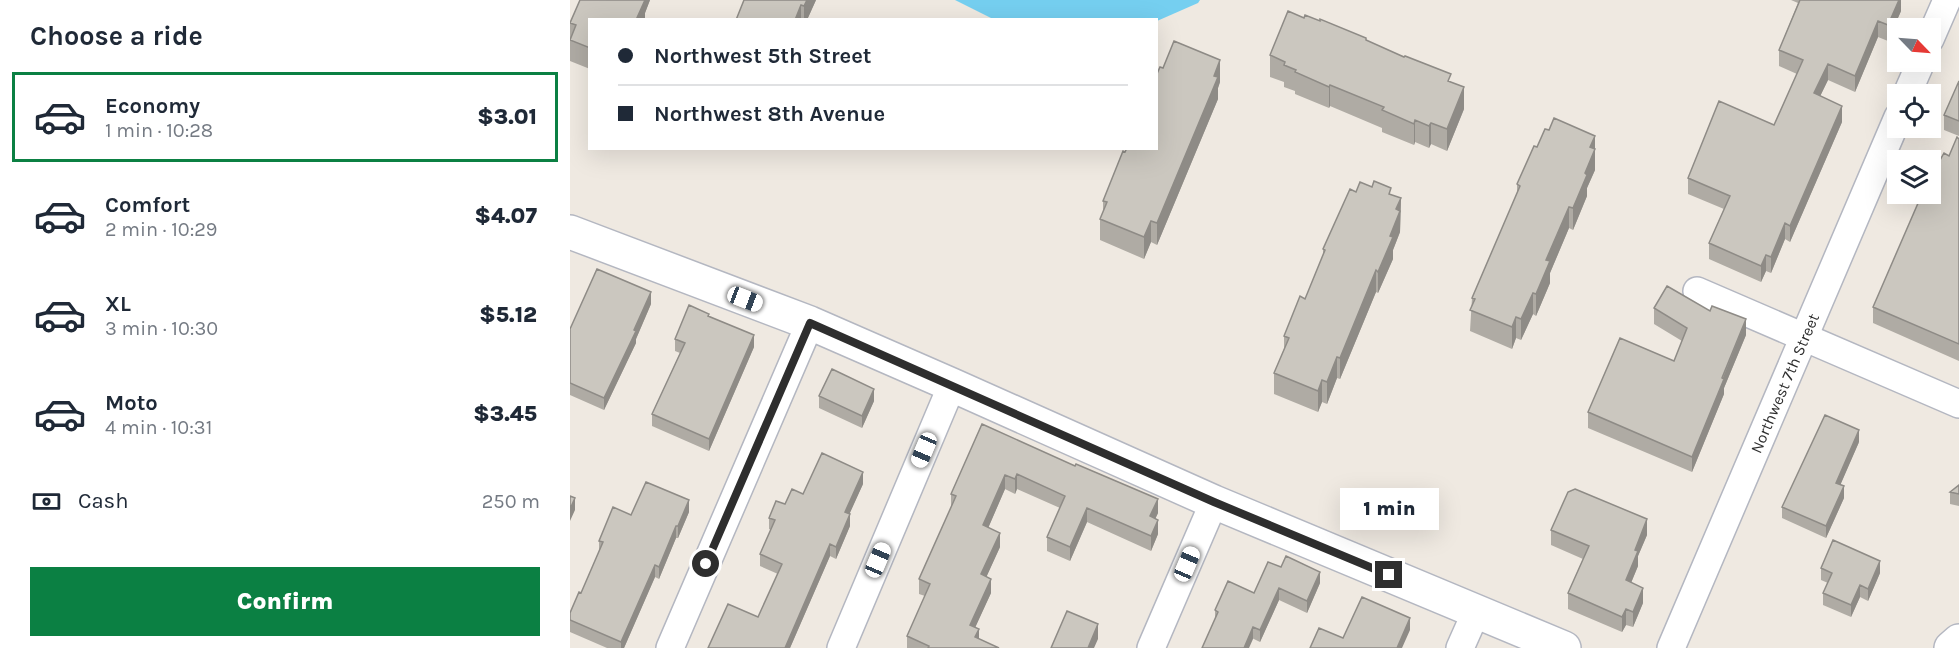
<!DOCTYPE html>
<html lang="en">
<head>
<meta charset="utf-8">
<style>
	body { margin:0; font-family:Karla,sans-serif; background:#f6f6f7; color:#1f2937; height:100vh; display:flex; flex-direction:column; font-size:22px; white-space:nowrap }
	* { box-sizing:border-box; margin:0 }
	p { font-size:20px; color:#747a83 }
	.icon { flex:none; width:33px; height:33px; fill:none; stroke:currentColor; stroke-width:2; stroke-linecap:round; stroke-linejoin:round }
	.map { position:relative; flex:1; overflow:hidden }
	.sheet { display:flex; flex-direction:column; background:#fff; width:570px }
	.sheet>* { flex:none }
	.top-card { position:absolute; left:18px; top:18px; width:570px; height:132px; border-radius:0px; box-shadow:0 6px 24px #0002; display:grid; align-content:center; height:132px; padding:0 30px; background:#fff }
	.needle { width:39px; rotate:115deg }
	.controls { position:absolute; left:1317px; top:18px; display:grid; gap:12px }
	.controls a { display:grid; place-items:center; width:54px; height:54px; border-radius:0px; background:#fff; box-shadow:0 6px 24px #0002; font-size:30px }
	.end { position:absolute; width:27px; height:27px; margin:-14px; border:8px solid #2e2e2e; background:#fff; box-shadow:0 0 0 3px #fff }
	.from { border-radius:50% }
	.bubble { position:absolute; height:42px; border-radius:0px; background:#fff; box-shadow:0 6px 24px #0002; font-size:20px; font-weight:800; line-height:42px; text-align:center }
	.car { position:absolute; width:18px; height:36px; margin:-18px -9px; border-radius:8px; box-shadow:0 0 4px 2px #0007; background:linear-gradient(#fff 24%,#345 0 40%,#fff 0 76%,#345 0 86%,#fff 0) }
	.top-card b { display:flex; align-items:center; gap:21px; height:57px; font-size:22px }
	.top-card b+b { border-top:2px solid #e0e1e3 }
	.top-card i { width:15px; height:15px; background:#1f2937 }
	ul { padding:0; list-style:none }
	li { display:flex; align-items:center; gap:18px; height:90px; margin:0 12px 9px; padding:0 18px; border:3px solid transparent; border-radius:0px }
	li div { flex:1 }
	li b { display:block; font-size:22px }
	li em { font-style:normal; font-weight:800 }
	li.current { border-color:#0b8043 }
	li>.icon { width:54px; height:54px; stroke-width:1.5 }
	h2 { padding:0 30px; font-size:27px; line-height:72px }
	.pay { display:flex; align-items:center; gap:15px; height:66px; padding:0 30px; font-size:22px }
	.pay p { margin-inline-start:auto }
	.action { display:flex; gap:12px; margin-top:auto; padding:12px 30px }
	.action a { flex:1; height:69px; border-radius:0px; background:#0b8043; color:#fff; font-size:24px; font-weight:800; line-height:69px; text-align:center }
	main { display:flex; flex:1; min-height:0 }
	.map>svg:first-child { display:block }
</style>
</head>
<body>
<main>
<section class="sheet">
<h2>Choose a ride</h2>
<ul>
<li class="current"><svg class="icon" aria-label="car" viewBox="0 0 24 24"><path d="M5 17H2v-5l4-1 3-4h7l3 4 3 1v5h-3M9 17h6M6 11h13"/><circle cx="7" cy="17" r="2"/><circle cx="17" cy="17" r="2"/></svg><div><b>Economy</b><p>1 min · 10:28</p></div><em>$3.01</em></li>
<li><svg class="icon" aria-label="car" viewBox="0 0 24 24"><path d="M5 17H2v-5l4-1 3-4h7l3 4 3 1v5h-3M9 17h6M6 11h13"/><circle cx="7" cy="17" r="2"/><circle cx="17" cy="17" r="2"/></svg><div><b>Comfort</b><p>2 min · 10:29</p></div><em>$4.07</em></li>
<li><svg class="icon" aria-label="car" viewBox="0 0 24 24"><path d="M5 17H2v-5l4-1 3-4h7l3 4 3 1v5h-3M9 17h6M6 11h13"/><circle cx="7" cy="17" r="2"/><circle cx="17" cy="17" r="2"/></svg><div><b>XL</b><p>3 min · 10:30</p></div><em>$5.12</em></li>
<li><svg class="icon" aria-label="car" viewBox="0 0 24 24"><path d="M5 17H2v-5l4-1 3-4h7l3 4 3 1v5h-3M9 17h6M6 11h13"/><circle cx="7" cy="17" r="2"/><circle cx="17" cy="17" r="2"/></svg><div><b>Moto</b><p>4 min · 10:31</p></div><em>$3.45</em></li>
</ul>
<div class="pay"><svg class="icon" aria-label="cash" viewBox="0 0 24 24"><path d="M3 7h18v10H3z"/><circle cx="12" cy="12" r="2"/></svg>Cash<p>250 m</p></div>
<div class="action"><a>Confirm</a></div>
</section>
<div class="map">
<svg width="1389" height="648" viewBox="0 0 1389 648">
	<rect width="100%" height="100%" fill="#efe9e1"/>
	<path fill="#75cff0" d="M385,0H630L628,3L587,21L425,20Z"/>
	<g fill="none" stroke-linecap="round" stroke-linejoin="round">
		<g stroke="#b4b7c1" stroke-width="30">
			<g id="minor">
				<path d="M1360,39L1377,0"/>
				<path d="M1337,94L1351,62"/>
				<path d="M1127,291L1389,404"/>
				<path d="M100,648L240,323"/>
				<path d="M271,648L382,385"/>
				<path d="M581,648L644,502"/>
				<path d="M890,648L906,612"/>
				<path id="s1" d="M1101,648L1328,117"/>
			</g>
		</g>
		<g stroke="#b4b7c1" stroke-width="36">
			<path id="tertiary" d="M0,232L240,323L382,385L644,502L994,648
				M1381,648L1389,641"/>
		</g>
		<use href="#minor" stroke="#fff" stroke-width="27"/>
		<use href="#tertiary" stroke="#fff" stroke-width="33"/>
	</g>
	<path fill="#afaba4" d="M10,0H80L75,13V20H20V69L0,61V23Z
		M174,0H246L237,20H166Z
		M1221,0H1331V11L1318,41L1308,37L1285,92L1258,80L1250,96L1272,122L1220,242L1215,239L1201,273L1196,271L1191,282L1139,259V243L1154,209L1118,194V178L1204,125L1227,74L1209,66V50L1228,3Z
		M734,18L796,41L881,82L894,109L877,151L861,144L859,148L845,142L844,145L812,132V128L760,106L759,108L725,94V91L714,87V82L700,77V55Z
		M593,68L650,82L648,88V99L587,245L581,242L574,259L530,240V219L533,213V201Z
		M1389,81V136L1374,130V115Z
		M979,130L1025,136V170L1017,188V196L1003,230L999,228L980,273V283L966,316L963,314L951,340L946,338L942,349L900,331L902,298L947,194V184L967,147Z
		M1389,139V361L1303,323V307L1370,160L1379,156Z
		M786,192L821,195L831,198L830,232L823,250V259L808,293L806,292L770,379L767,378L757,404L752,402L748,412L704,394V373L714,349V336L735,299L753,255V249Z
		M81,304L66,339V343L34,410L0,395V329Z
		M1084,308L1176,335L1154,388V394L1122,472L1018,428V412L1104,361L1112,341L1084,324Z
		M139,316L184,347L139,451L82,426V414L110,353L105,351V339Z
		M249,396L304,401L292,428L249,408Z
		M412,424L588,513L585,519L588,534L581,551L517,522L500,561L477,551V537L490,508L447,489L445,494L435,489L418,528L430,547L416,577L421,593L405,627L409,639L429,648H337V636L355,596L349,594V579L381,508V494Z
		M1289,442L1270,485L1274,498L1256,538L1212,518V507Z
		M293,484L279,514L280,526L266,559L260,556L220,648H138L188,617L208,574L190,566V554L201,530L199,529V518L215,504L233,494Z
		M1389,485V506L1380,504V492Z
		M119,512L108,538H106L89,579L85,577L54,648H37L0,632V613L11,593L29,552V541L61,515Z
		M981,530L1077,535L1068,556V566L1061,583L1073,603L1063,627L1056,625L1052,632L998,609V593L1013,559L981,545Z
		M711,567L750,583L737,613L709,600L690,642L645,620V610L684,593Z
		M1251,568L1310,573L1298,601L1290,597L1281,617L1253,605V593L1258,583L1251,580Z"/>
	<path fill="#8e8b86" d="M73,0H80L75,13V20H66Z
		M237,0H246L237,20H234V6Z
		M1329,0H1331V11L1318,41V25Z
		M231,5V20H225Z
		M1308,21V37L1285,92V76Z
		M650,60V82L648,88V99L587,245V223Z
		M1258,64V80L1244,109V93Z
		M760,85V106L759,108V87Z
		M894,87V109L877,151V129Z
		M1272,106V122L1220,242V226Z
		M845,120V142L844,145V124Z
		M861,123V144L859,148V126Z
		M1025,136V170L1017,188V196L1003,230V208L1020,147Z
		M831,198L830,232L823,250V259L808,293V272L826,209Z
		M999,207V228L980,273V283L966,316V294L976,260Z
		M581,221V242L574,259V237Z
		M1215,223V239L1201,273V257Z
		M1196,255V271L1191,282V266Z
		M806,270V292L770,379V358Z
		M81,292V304L66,339V343L34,410V398Z
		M963,293V314L951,340V319Z
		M946,317V338L942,349V327Z
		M1176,319V335L1154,388V394L1122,472V457Z
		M184,335V347L139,451V439Z
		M767,357V378L757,404V382Z
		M752,380V402L748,412V391Z
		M304,389V401L292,428V416Z
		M1289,430V442L1266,495V483Z
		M293,472V484L275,524V512Z
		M447,474V489L445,494V479Z
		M435,475V489L413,540V525Z
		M1274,486V498L1256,538V526Z
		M5,498V510L0,521V509Z
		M588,499V513L580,530V516Z
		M119,500V512L108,538V526Z
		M517,508V522L500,561V547Z
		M280,514V526L266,559V547Z
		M1077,519V535L1068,556V566L1056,595V580L1065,550Z
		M588,520V534L581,551V536Z
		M106,526V538L89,579V567Z
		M430,533V547L411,589V574Z
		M260,544V556L220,648H215Z
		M1310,561V573L1298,601V589Z
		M85,565V577L54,648H51V642Z
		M750,572V583L737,613V601Z
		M421,579V593L400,639V625Z
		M1290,585V597L1281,617V605Z
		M709,588V600L690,642V630Z
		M1073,588V603L1063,627V612Z
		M1056,609V625L1052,632V617Z
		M840,618V630L832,648H827Z
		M528,624V639L524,648H518Z
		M683,627V639L679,648H674Z
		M409,629V643L405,637Z"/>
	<path fill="#cbc7bf" stroke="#8e8b86" stroke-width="1.5" d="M10,0H75L66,20H20V48L0,40L6,25L0,23Z
		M174,0H237L234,6L231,5L225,20H166Z
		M1230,0H1329L1318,25L1308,21L1285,76L1258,64L1244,93L1272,106L1220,226L1215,223L1201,257L1196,255L1191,266L1139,243L1160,196L1118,178L1149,101L1204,125L1233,60L1209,50Z
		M718,11L734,18L735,15L750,21V19L796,38V40L834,57L835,56L881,74L878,81L894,87L877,129L861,123L859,126L845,120L844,124L812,110L814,107L760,85L759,87L725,72L726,70L714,65L715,62L700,55Z
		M604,41L650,60L644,76L648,77L587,223L581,221L574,237L530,219L537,202L533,201L553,151L555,152L557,148H586V76L590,67L593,68Z
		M1389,81V121L1374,115Z
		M984,118L1025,136L1020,147L1025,149L1015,173L1017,175L1003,208L999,207L976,260L980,261L966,294L963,293L951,319L946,317L942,327L900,310L905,299L902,298L950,186L947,184L964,146L967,147L975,129L979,130Z
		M1387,137L1389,139V344L1303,307L1352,194H1360V174L1367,159L1370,160L1374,153L1379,156Z
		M804,181L821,188L819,194L831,198L826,209L830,211L820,236L823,237L808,272L806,270L770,358L767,357L757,382L752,380L748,391L704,373L719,338L714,336L730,296L735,299L755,250L753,249L780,189L786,192L790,182L802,187Z
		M27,269L81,292L64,330L66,331L34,398L0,383V329Z
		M1097,286L1140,311L1142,306L1176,319L1152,378L1154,379L1122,457L1018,412L1050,338L1104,361L1117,328L1084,308Z
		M119,305L139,314L138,316L184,335L139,439L82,414L115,343L105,339Z
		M262,369L304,389L292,416L249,396Z
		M1255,415L1289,430L1266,483L1274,486L1256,526L1212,507Z
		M412,424L505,466L506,464L588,499L580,516L588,520L581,536L517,508L500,547L477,537L495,496L447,474L445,479L435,475L413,525L430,533L411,574L421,579L400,625L409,629L405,637L429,648H358L359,646L337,636L360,584L349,579L386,496L381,494Z
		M252,453L293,472L275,512L280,514L266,547L260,544L215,648H138L158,604L188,617L212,564L190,554L205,520L199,518L206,501L215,504L222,489L233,494Z
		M76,482L119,500L108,526H106L89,567L85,565L51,642L0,620V613L9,592L11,593L33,542L29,541L43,507L61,515Z
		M1389,485V494L1380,492Z
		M1005,489L1077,519L1065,550L1068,551L1056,580L1073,588L1063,612L1056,609L1052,617L998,593L1019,546L981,530L998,492Z
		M0,496L5,498L0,509Z
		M1263,540L1310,561L1298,589L1290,585L1281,605L1253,593L1262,573L1251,568Z
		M716,556L750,572L737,601L709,588L690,630L683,627L674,648H632L648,612L645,610L658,581L684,593L698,562L711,567Z
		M792,597L840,618L827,648H740L749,628L773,638Z
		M497,611L528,624L518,648H481Z"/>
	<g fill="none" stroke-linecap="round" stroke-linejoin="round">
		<path stroke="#2e2e2e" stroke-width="8" d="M136,564L240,323L644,502L819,575"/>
	</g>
	<g text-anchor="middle" stroke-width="6" stroke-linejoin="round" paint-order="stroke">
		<g font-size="16" fill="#2e2e2e" stroke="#fff">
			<text dy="6" stroke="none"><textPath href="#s1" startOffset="288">Northwest 7th Street</textPath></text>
		</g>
	</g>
</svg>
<div class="controls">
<a><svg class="needle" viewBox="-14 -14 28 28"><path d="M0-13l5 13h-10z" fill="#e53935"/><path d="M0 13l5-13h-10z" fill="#747a83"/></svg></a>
<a><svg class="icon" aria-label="locate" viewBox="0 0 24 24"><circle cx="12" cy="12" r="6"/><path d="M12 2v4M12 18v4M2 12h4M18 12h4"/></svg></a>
<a><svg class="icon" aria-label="layers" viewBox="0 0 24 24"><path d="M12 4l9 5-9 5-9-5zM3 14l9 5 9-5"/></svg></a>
</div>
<i class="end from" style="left:136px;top:564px"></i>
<i class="end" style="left:819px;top:575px"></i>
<div class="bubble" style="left:770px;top:488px;width:99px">1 min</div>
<i class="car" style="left:175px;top:299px;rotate:111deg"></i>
<i class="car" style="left:354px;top:450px;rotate:203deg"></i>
<i class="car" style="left:308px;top:560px;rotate:23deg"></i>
<i class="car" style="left:617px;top:564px;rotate:23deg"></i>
<div class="top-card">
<b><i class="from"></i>Northwest 5th Street</b>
<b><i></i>Northwest 8th Avenue</b>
</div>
</div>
</main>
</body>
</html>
